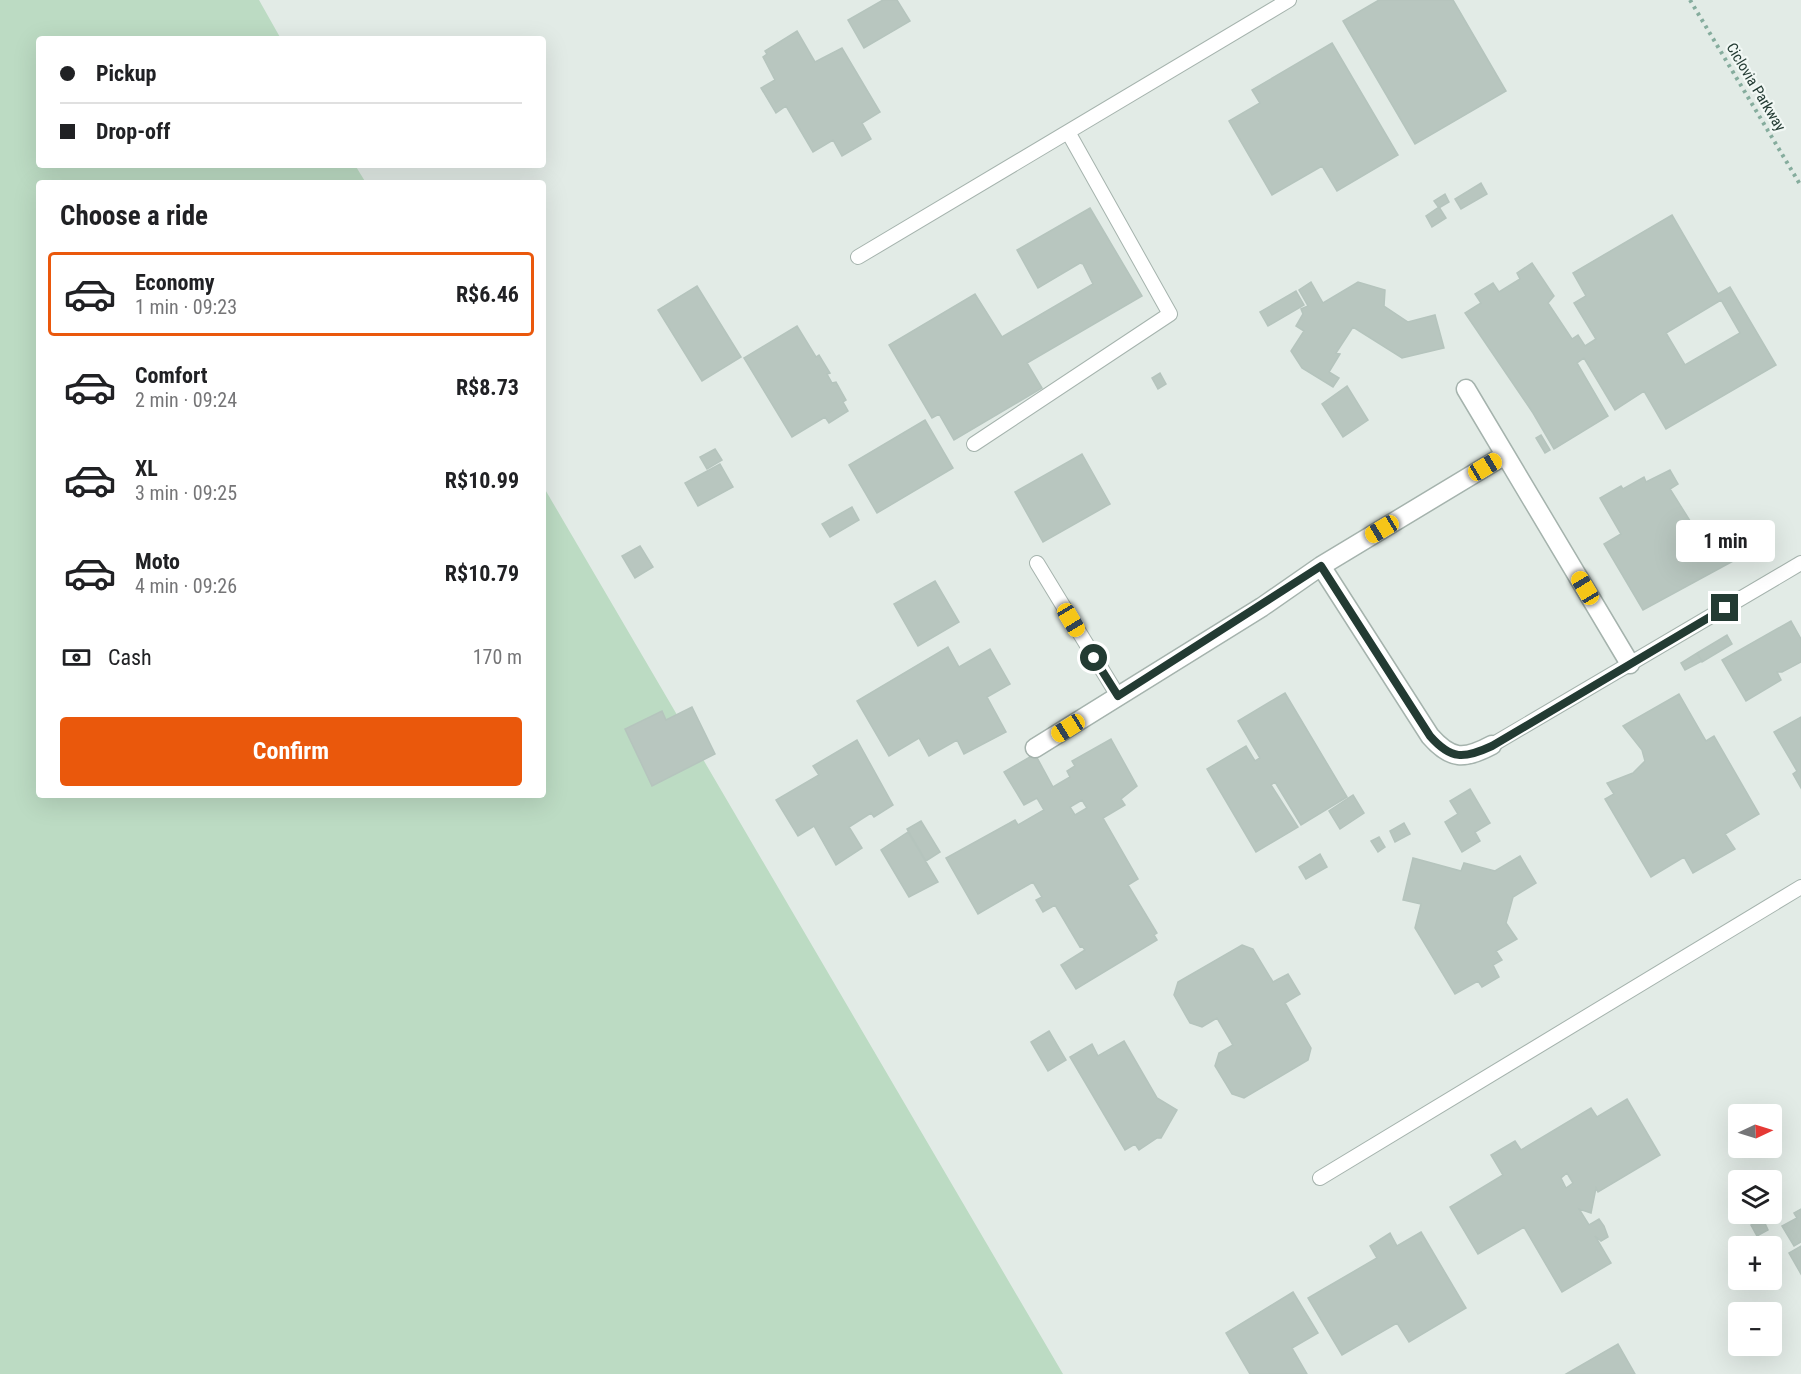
<!DOCTYPE html>
<html lang="en">
<head>
<meta charset="utf-8">
<style>
	body { margin:0; font-family:"Roboto Condensed",sans-serif; background:#f2f2f2; color:#202124; height:100vh; display:flex; flex-direction:column; font-size:22px; white-space:nowrap }
	* { box-sizing:border-box; margin:0 }
	p { font-size:20px; color:#757577 }
	.icon { flex:none; width:33px; height:33px; fill:none; stroke:currentColor; stroke-width:2; stroke-linecap:round; stroke-linejoin:round }
	.map { position:relative; flex:1; overflow:hidden }
	.side { position:absolute; left:36px; top:180px; width:510px; height:618px; display:flex; flex-direction:column; background:#fff; border-radius:6px; box-shadow:0 6px 24px #0002 }
	.side>* { flex:none }
	.guide { position:absolute; left:36px; top:36px; width:510px; height:132px; border-radius:6px; box-shadow:0 6px 24px #0002; display:grid; align-content:center; height:132px; padding:0 24px; background:#fff }
	.needle { width:39px; rotate:86deg }
	.fabs { position:absolute; left:1728px; top:1104px; display:grid; gap:12px }
	.fabs a { display:grid; place-items:center; width:54px; height:54px; border-radius:6px; background:#fff; box-shadow:0 6px 24px #0002; font-size:30px }
	.end { position:absolute; width:27px; height:27px; margin:-14px; border:8px solid #233b33; background:#fff; box-shadow:0 0 0 3px #fff }
	.from { border-radius:50% }
	.bubble { position:absolute; height:42px; border-radius:6px; background:#fff; box-shadow:0 6px 24px #0002; font-size:20px; font-weight:700; line-height:42px; text-align:center }
	.car { position:absolute; width:18px; height:36px; margin:-18px -9px; border-radius:8px; box-shadow:0 0 4px 2px #0007; background:linear-gradient(#f5c518 24%,#345 0 40%,#f5c518 0 76%,#345 0 86%,#f5c518 0) }
	.guide b { display:flex; align-items:center; gap:21px; height:57px; font-size:22px }
	.guide b+b { border-top:2px solid #e0e0e0 }
	.guide i { width:15px; height:15px; background:#202124 }
	ul { padding:0; list-style:none }
	li { display:flex; align-items:center; gap:18px; height:84px; margin:0 12px 9px; padding:0 12px; border:3px solid transparent; border-radius:6px }
	li div { flex:1 }
	li b { display:block; font-size:22px }
	li em { font-style:normal; font-weight:700 }
	li.active { border-color:#ea580c }
	li>.icon { width:54px; height:54px; stroke-width:1.5 }
	h2 { padding:0 24px; font-size:27px; line-height:72px }
	.pay { display:flex; align-items:center; gap:15px; height:66px; padding:0 24px; font-size:22px }
	.pay p { margin-inline-start:auto }
	.primary-button { display:flex; gap:12px; margin-top:auto; padding:12px 24px }
	.primary-button a { flex:1; height:69px; border-radius:6px; background:#ea580c; color:#fff; font-size:24px; font-weight:700; line-height:69px; text-align:center }
	.map>svg:first-child { display:block }
</style>
</head>
<body>
<div class="map">
<svg width="1801" height="1374" viewBox="0 0 1801 1374">
	<rect width="100%" height="100%" fill="#e2ebe6"/>
	<path fill="#bcdbc3" d="M0,0H259L281,39H39V165H355L366,183H39V795H543V486L1063,1374H0Z"/>
	<path fill="#b8c6bf" stroke="#b5c4bd" stroke-width="1.5" fill-rule="evenodd" d="M883,0H897L910,21L864,48L848,20Z
		M1379,0H1453L1506,91L1415,144L1343,21Z
		M797,31L815,62L842,48L880,112L862,123L871,139L842,156L833,140L813,152L786,106L776,113L761,88L775,80L763,57L767,54L765,51Z
		M1332,43L1398,155L1337,191L1322,166L1272,195L1229,121L1260,103L1252,90Z
		M1481,183L1487,194L1461,209L1455,199Z
		M1445,194L1449,202L1439,208L1434,201Z
		M1439,207L1446,218L1432,227L1426,216Z
		M1090,208L1142,296L1027,363L1042,388L954,440L939,414L932,418L889,345L975,294L1002,337L1093,284L1083,264L1080,263L1038,288L1017,250Z
		M1672,215L1718,294L1730,287L1776,365L1666,429L1644,391L1615,410L1584,358L1577,363L1608,416L1554,449L1533,413L1465,313L1481,303L1475,294L1493,283L1499,292L1520,279L1517,273L1532,263L1554,296L1548,303L1572,339L1578,335L1585,346L1596,339L1574,303L1586,296L1573,273ZM1721,300L1740,333L1685,365L1666,333Z
		M1311,282L1323,303L1358,282L1385,290L1384,306L1408,322L1435,315L1444,348L1402,358L1353,327L1336,353L1340,354L1329,372L1339,378L1333,387L1302,368L1291,351L1304,331L1296,326L1303,314L1301,309L1308,306L1299,290Z
		M697,286L741,357L702,381L658,310Z
		M1296,291L1304,305L1268,326L1260,312Z
		M797,326L816,357L819,355L830,373L827,374L832,383L836,382L846,400L843,402L848,411L829,423L825,417L792,437L744,358Z
		M1160,373L1166,384L1158,389L1152,378Z
		M1347,386L1368,420L1343,437L1322,404Z
		M925,420L953,468L877,513L849,465Z
		M1541,435L1550,450L1545,453L1536,438Z
		M715,449L722,460L707,469L700,457Z
		M1082,454L1110,504L1043,542L1015,492Z
		M720,464L733,487L698,506L685,483Z
		M1670,470L1678,484L1670,489L1704,543L1722,532L1737,559L1643,610L1604,544L1621,534L1600,498L1621,486L1623,489L1644,477L1646,482Z
		M852,507L859,520L830,537L822,524Z
		M640,546L653,567L635,578L622,556Z
		M935,581L959,622L918,646L894,604Z
		M1791,621L1801,639V662L1782,672H1777L1781,680L1746,701L1722,660Z
		M1727,635L1732,644L1702,662L1697,653Z
		M948,647L959,667L990,649L1010,684L987,697L1006,732L964,754L957,740L929,756L919,738L889,756L857,701Z
		M1697,653L1702,661L1685,670L1681,663Z
		M1285,693L1347,797L1301,825L1275,782L1271,785L1298,827L1256,852L1207,769L1246,746L1255,761L1260,758L1238,721Z
		M1679,694L1706,741L1714,736L1759,814L1725,834L1735,849L1693,873L1684,857L1651,877L1605,799L1614,794L1607,783L1633,773L1645,761L1642,750L1623,726Z
		M692,707L715,754L652,786L625,729L662,711L666,720Z
		M1801,717V788L1793,774L1797,771L1774,732Z
		M1111,739L1137,786L1121,799L1125,805L1103,818L1138,879L1128,885L1157,933L1154,935L1157,940L1076,989L1061,965L1085,950L1082,946L1080,947L1055,905L1043,912L1036,900L1042,897L1033,882L978,914L946,858L1015,820L1018,825L1044,810L1037,798L1024,805L1004,772L1035,754L1053,787L1070,777L1067,771L1075,766L1072,761ZM1082,800L1087,808L1075,815L1070,807Z
		M857,740L893,805L874,817L871,813L849,827L862,848L836,865L814,826L798,836L776,800L819,775L813,766Z
		M1470,789L1490,823L1475,832L1480,841L1462,852L1445,822L1458,814L1450,801Z
		M1353,795L1364,813L1340,829L1329,811Z
		M921,821L940,852L926,861L907,829Z
		M1404,823L1410,834L1395,842L1390,831Z
		M908,832L938,882L909,897L881,850Z
		M1379,837L1385,847L1378,852L1371,841Z
		M1320,854L1327,867L1306,879L1299,867Z
		M1520,856L1536,883L1513,897L1506,923L1517,939L1496,951L1502,960L1493,965L1499,977L1482,987L1478,981L1455,994L1415,928L1421,904L1403,900L1413,858L1461,871L1464,863L1495,871Z
		M1242,945L1253,949L1273,982L1288,974L1300,994L1285,1003L1311,1048L1308,1060L1244,1098L1232,1094L1215,1066L1219,1053L1233,1045L1217,1018L1202,1027L1190,1023L1174,995L1178,982Z
		M1049,1031L1066,1060L1048,1071L1031,1042Z
		M1124,1041L1157,1098L1177,1110L1161,1138H1157L1139,1150L1135,1144L1125,1150L1070,1057L1092,1044L1098,1056Z
		M1627,1099L1660,1155L1598,1192L1596,1188L1591,1213L1579,1209L1589,1225L1599,1219L1604,1226L1608,1237L1601,1241L1595,1236L1611,1263L1562,1292L1524,1227L1478,1254L1450,1207L1503,1175L1491,1155L1515,1141L1521,1150L1591,1108L1597,1117ZM1567,1173L1573,1183L1566,1188L1561,1178Z
		M1801,1209V1242L1794,1246L1782,1226L1797,1218L1794,1213Z
		M1763,1219L1768,1230L1757,1236L1751,1225Z
		M1421,1232L1466,1308L1409,1342L1397,1323L1342,1355L1308,1298L1377,1258L1370,1246L1390,1233L1397,1246Z
		M1801,1246V1274L1789,1253Z
		M1293,1292L1318,1333L1292,1348L1307,1374H1250L1226,1333Z
		M1618,1344L1635,1374H1566Z"/>
	<g fill="none" stroke-linecap="round" stroke-linejoin="round">
		<g stroke="#a5b3ad" stroke-width="16">
			<path id="service" d="M858,257L1289,0
				M974,444L1170,314L1068,132
				M1037,563L1118,696
				M1492,745L1801,563
				M1320,1178L1801,887"/>
		</g>
		<g stroke="#a5b3ad" stroke-width="21">
			<path id="minor" d="M1466,389L1630,664
				M1321,566L1505,455
				M1035,748L1262,607L1321,566L1430,736C1451,760 1464,760 1492,745"/>
		</g>
		<path stroke="#85ac9d" stroke-width="4" stroke-dasharray="3 4.5" stroke-linecap="butt" d="M1690,0L1801,186"/>
		<use href="#service" stroke="#fff" stroke-width="14"/>
		<use href="#minor" stroke="#fff" stroke-width="18"/>
	</g>
	<g fill="none" stroke-linecap="round" stroke-linejoin="round">
		<path stroke="#233b33" stroke-width="8" d="M1094,658L1118,696L1321,566L1430,736C1451,760 1464,759 1492,746L1725,608"/>
	</g>
	<g text-anchor="middle" stroke-width="4.5" stroke-linejoin="round" paint-order="stroke">
		<g font-size="15" fill="#233b33" stroke="#f2f8f5">
			<text transform="translate(1756 87) rotate(59)" y="5">Ciclovia Parkway</text>
		</g>
	</g>
</svg>
<div class="fabs">
<a><svg class="needle" viewBox="-14 -14 28 28"><path d="M0-13l5 13h-10z" fill="#e53935"/><path d="M0 13l5-13h-10z" fill="#757577"/></svg></a>
<a><svg class="icon" aria-label="layers" viewBox="0 0 24 24"><path d="M12 4l9 5-9 5-9-5zM3 14l9 5 9-5"/></svg></a>
<a>+</a>
<a>−</a>
</div>
<i class="end from" style="left:1094px;top:658px"></i>
<i class="end" style="left:1725px;top:608px"></i>
<div class="bubble" style="left:1676px;top:520px;width:99px">1 min</div>
<i class="car" style="left:1485px;top:467px;rotate:59deg"></i>
<i class="car" style="left:1382px;top:529px;rotate:239deg"></i>
<i class="car" style="left:1585px;top:588px;rotate:329deg"></i>
<i class="car" style="left:1071px;top:620px;rotate:149deg"></i>
<i class="car" style="left:1068px;top:728px;rotate:238deg"></i>
<div class="guide">
<b><i class="from"></i>Pickup</b>
<b><i></i>Drop-off</b>
</div>
<section class="side">
<h2>Choose a ride</h2>
<ul>
<li class="active"><svg class="icon" aria-label="car" viewBox="0 0 24 24"><path d="M5 17H2v-5l4-1 3-4h7l3 4 3 1v5h-3M9 17h6M6 11h13"/><circle cx="7" cy="17" r="2"/><circle cx="17" cy="17" r="2"/></svg><div><b>Economy</b><p>1 min · 09:23</p></div><em>R$6.46</em></li>
<li><svg class="icon" aria-label="car" viewBox="0 0 24 24"><path d="M5 17H2v-5l4-1 3-4h7l3 4 3 1v5h-3M9 17h6M6 11h13"/><circle cx="7" cy="17" r="2"/><circle cx="17" cy="17" r="2"/></svg><div><b>Comfort</b><p>2 min · 09:24</p></div><em>R$8.73</em></li>
<li><svg class="icon" aria-label="car" viewBox="0 0 24 24"><path d="M5 17H2v-5l4-1 3-4h7l3 4 3 1v5h-3M9 17h6M6 11h13"/><circle cx="7" cy="17" r="2"/><circle cx="17" cy="17" r="2"/></svg><div><b>XL</b><p>3 min · 09:25</p></div><em>R$10.99</em></li>
<li><svg class="icon" aria-label="car" viewBox="0 0 24 24"><path d="M5 17H2v-5l4-1 3-4h7l3 4 3 1v5h-3M9 17h6M6 11h13"/><circle cx="7" cy="17" r="2"/><circle cx="17" cy="17" r="2"/></svg><div><b>Moto</b><p>4 min · 09:26</p></div><em>R$10.79</em></li>
</ul>
<div class="pay"><svg class="icon" aria-label="cash" viewBox="0 0 24 24"><path d="M3 7h18v10H3z"/><circle cx="12" cy="12" r="2"/></svg>Cash<p>170 m</p></div>
<div class="primary-button"><a>Confirm</a></div>
</section>
</div>
</body>
</html>
